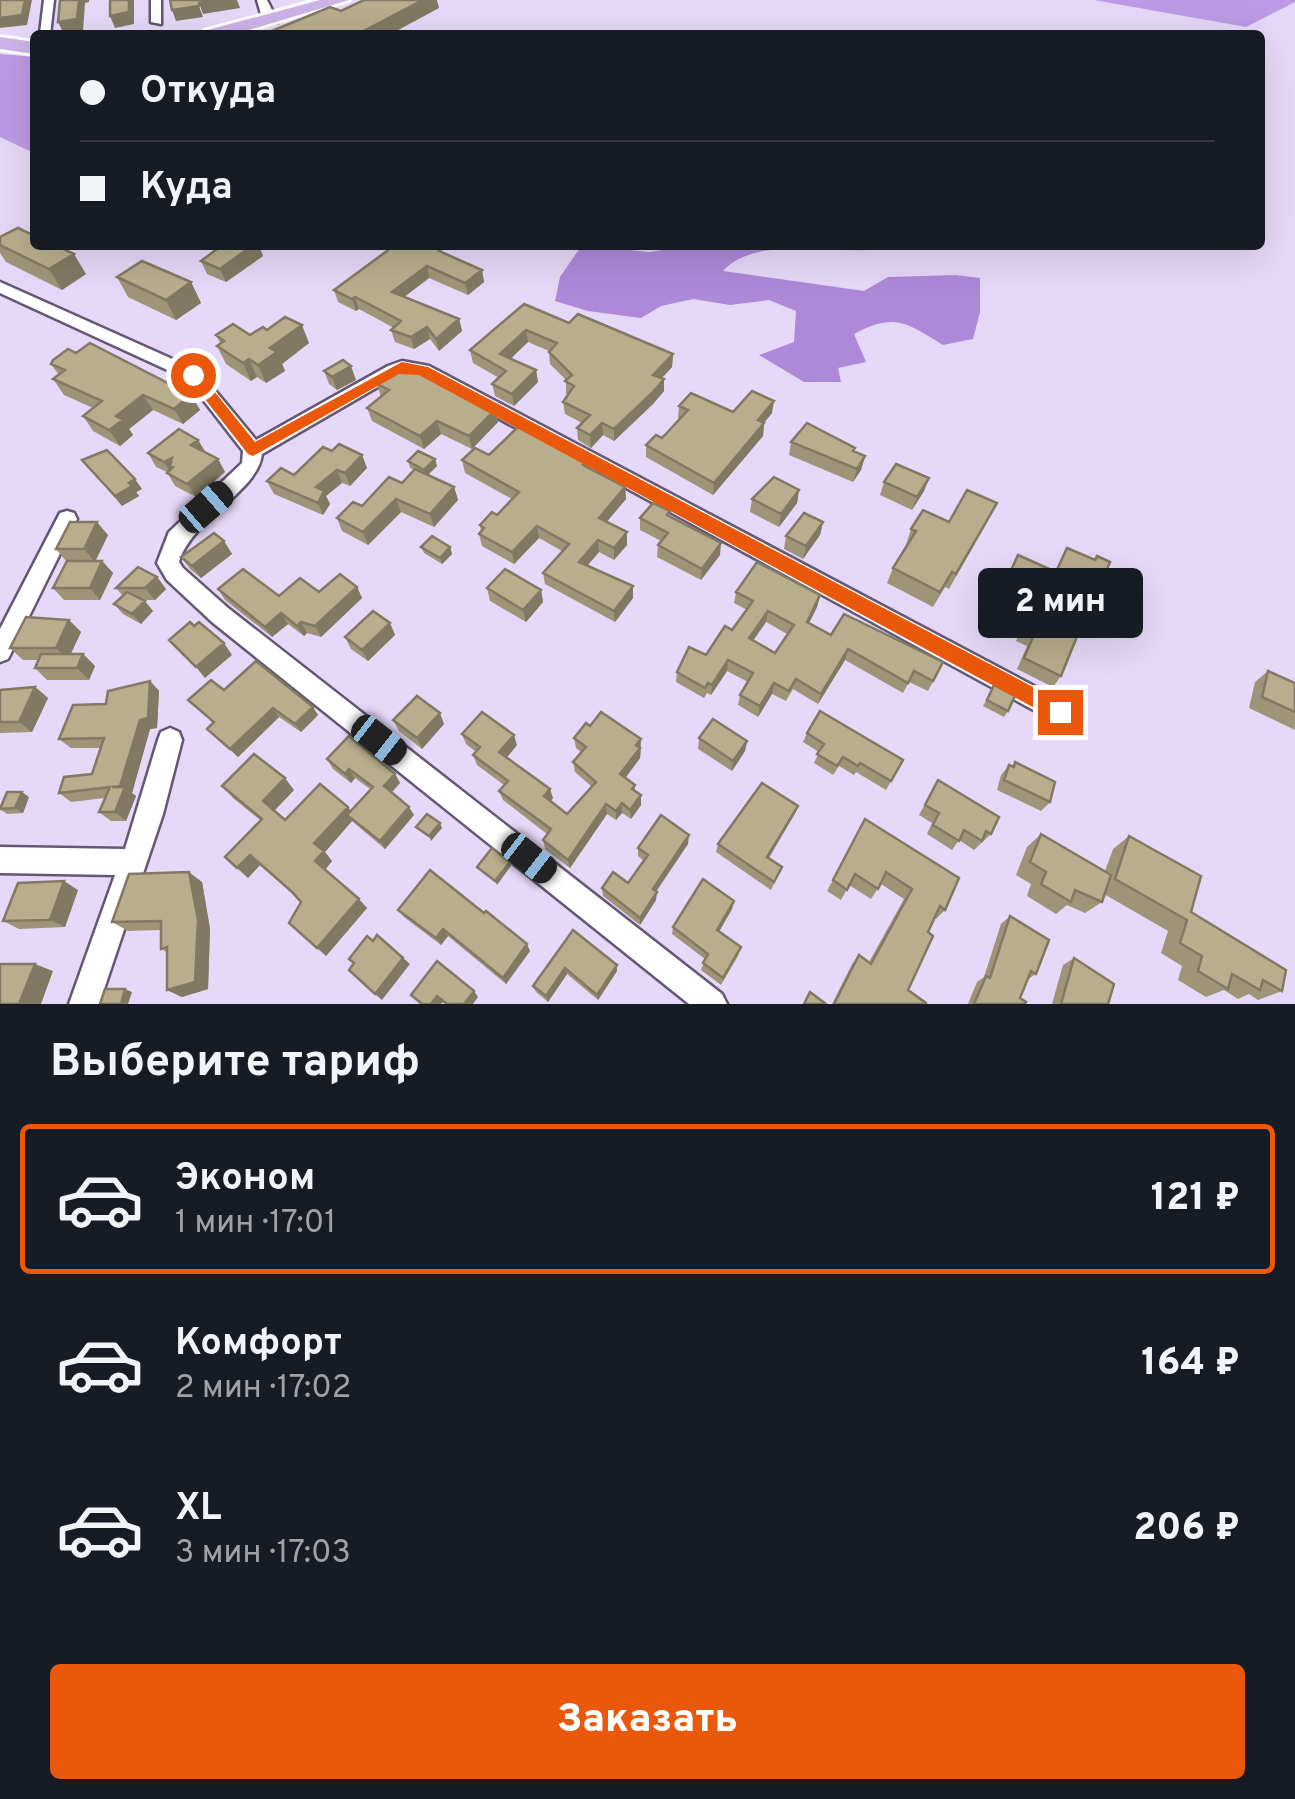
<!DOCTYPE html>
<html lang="ru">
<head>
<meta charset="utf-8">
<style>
	body { margin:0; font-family:Overpass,sans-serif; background:#20242c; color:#f1f3f6; height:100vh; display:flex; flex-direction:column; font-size:38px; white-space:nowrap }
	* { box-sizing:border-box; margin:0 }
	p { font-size:32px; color:#9ea1a6 }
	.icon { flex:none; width:55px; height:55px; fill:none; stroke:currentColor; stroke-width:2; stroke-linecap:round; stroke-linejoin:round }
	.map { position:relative; height:1004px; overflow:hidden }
	.drawer { display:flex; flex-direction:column; background:#171b24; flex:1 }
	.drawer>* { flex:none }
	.hud { position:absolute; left:30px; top:30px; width:1235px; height:220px; border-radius:10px; box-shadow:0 10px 40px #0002; display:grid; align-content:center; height:220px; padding:0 50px; background:#171b24 }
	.end { position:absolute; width:45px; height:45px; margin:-22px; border:12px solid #ea580c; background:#fff; box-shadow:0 0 0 5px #fff }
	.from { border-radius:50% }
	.bubble { position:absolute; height:70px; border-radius:10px; background:#171b24; box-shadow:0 10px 40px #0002; font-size:32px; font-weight:800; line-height:70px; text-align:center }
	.car { position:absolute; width:30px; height:60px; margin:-30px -15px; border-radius:12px; box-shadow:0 0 8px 2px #0007; background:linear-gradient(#222 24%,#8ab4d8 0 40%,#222 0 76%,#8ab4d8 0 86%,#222 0) }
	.hud b { display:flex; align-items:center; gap:35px; height:95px; font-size:38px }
	.hud b+b { border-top:2px solid #363941 }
	.hud i { width:25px; height:25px; background:#f1f3f6 }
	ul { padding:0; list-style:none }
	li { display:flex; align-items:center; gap:30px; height:150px; margin:0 20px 15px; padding:0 30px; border:5px solid transparent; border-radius:10px }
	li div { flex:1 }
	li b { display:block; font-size:38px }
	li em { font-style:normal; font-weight:800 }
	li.active { border-color:#ea580c }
	li>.icon { width:90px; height:90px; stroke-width:1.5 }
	h2 { padding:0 50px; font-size:45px; line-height:120px }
	.cta { display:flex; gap:20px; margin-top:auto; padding:20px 50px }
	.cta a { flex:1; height:115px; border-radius:10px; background:#ea580c; color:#fff; font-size:40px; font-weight:800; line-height:115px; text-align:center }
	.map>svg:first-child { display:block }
</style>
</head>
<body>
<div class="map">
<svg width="1295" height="1004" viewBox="0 0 1295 1004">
	<rect width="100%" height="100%" fill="#e6d8f8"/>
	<path fill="#bd9ae5" d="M1094,0H1295V2L1246,27Z
		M0,54L35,57L34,153L0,137Z"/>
	<path fill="#ae89d9" d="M582,245L649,252L696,245H874L868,250C826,252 753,237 723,271L864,291L888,277L956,275L980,278V312L973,339L943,345C907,323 895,312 854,334L866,362L838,368L841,382H804L759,355L794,342L796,311L769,300L730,305L693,299L661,306L641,318L588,311L555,301L560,277Z"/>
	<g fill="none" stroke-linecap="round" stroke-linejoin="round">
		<g stroke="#635773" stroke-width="5">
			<path id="street" d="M44,0H54L50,35L40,33Z
				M151,0H161V24L151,22Z
				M257,0H267L278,22H270L261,14Z
				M0,282L199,371L256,440L388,366L402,361L429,366L1068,704L1072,712L1068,720L1060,723L1052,720L419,375L400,374L262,454C258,492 192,518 179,562L183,568L228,608L722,994L727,1004H689L212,622L167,580L157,563L169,532L242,463L243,451L187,379L0,293Z
				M67,511L74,513L77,519L8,659L0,662V629L60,513Z
				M170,728L179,732L182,740L163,814L99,1004H69L115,875L0,873V847L125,849L158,740L161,732Z"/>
		</g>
		<g stroke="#fff" stroke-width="6">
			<path id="primary" d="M320,0H349L232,35H202L204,31Z
				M0,37L35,42V54L0,49Z"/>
		</g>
		<use href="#street" fill="#fff" fill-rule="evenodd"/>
		<use href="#primary" fill="#ccb3e8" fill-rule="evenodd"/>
	</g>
	<path fill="#9e9579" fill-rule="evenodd" d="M0,237L86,274L62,290L6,262L0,253Z
		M212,247L263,256L226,282L207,274L201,261L214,252Z
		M444,253L482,270L484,282L468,295L429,278L404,297L459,319L462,331L439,351L430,339L414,349L395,342L391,330L394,328L359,309L356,311L338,302L334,290Z
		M117,277L191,282L201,303L176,320L128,297Z
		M524,304L569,323L673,354L672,367L662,378L664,391L653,404L614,441L603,435L591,448L578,440L577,428L582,423L565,414L563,402L568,395L566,394V380L550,364L549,351L528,342L510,359L536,370L538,382L514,406L495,396L492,384L499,378L473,363L470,350Z
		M267,330L309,343L282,364L285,371L266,383L257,377L251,381L226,364L217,346L220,343L216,335H250Z
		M51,364L191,395L200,410L183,424L153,410L129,429L133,435L120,446L93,431L83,416L93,408L64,395L53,379L59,375Z
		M324,371L356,380L337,390L329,384Z
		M377,384L498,422L472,449L441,434L424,449L372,421L367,408L381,397Z
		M679,406L733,412L772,413L764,423L763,436L713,495L646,457V445L662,438L680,419L678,418Z
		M198,440L205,452L218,459L225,472L196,497L175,486L167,472L156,467L148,453Z
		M791,442L855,448L854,452L865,456L861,470L853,482L789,455Z
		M332,451L362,455L367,468L350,486L342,483L326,496L330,504L323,515L274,494L267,481L294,475Z
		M489,455L587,467L625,487L626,499L606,522L627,545L614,560L599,552L587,566L633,586V598L615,622L545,584L543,573L562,551L539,538L514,564L482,546L479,534L481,531L480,525L497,515L512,499L465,473L462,460Z
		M435,459L437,466L428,475L454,487L458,500L434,527L401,512L368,545L342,531L337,518L402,483L414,470L410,468L408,461Z
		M82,460L142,489L136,492L139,496L122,506Z
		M929,478L924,491L912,510L880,495L884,482Z
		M799,490L797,503L779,527L750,512L752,499Z
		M997,503L949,589L945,587L933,607L887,583L893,568L907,545H906L911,529L949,522Z
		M670,517L720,555L701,580L657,557L658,545L661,541L640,530V518Z
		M823,522L820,535L803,559L784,549L786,536Z
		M108,535L95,561H102L113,573L100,600H64L53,588L66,561L56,549Z
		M224,541L232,554L201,578L190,569L181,557Z
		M421,547H450L452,554L442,564L424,553Z
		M1067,548L1094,560L1097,556L1101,584L1093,596L1071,586L1061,608V676L1053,687L1017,669L1027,646L1016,641L1033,603L1001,589L1018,555L1055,572Z
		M157,577L166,589L155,600H143L153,611L141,624L123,614L114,604L123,596L116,588Z
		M357,587L362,598L321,637L307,633L304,636L288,624L272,637L225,600L218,589L279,596Z
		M487,588L541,590L543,602L526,622L490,601Z
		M736,592L820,595L817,607L809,623L831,635L943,662L928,691L909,682L903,693L845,660L818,704L793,689L786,701L772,694L758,717L738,705L740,695L748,682L727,671L711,695L707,693L704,698L676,682L677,672L706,655L732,630L747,610L734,603ZM766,622L787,634L775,653L753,641Z
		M69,620L81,632L70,654H83L95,666L89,680H47L35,668L39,660H23L10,648Z
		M390,623L395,635L368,661L351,649L345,637Z
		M1268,671L1295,683V730L1249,708L1255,682Z
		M150,681L159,691L157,728L150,729L132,793L136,796L126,821H111L99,812L105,798L71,802L59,793L92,774L101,748H71L59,739L106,704Z
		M994,685L1008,711L1004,717L983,706Z
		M35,687L48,698L32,732L0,733V690Z
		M224,690L318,715L301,732L279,717L238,757L207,729L213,723L188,700Z
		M393,720L444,724L422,749L399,731Z
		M590,726L641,749L640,758L625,778L635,785V792L641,795V805L631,819L622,813L616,820L607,814L570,868L545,849L543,840L547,834L503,800L499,791L504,785L477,765L473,755L476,752L466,744L462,734L517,745L507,757L553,798L550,801L567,814L592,787L575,772L573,762L581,752L576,748L574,738Z
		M807,733L903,760L886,790L856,772L854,775L839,766L833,775L814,763L819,752L803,742Z
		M699,738L747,741L745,751L732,771L698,749Z
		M327,759L395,774L400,783L391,793L414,815L385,849L352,821L325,852L332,861L325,870L367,908L326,956L301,902L294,894L260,865L248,878L260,820L233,798L222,786L294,790L274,811L285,820L348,807L351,811L370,789L355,778L351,783L333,769Z
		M1015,762L1050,802L1041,811L997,790L1001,775L1009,765L1012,766Z
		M938,780L991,834L974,850L959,840L952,850L927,834L932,823L919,815Z
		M29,797L23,813L7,814L0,809Z
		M798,806L794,815L769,858L782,867L771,890L716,852L718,844Z
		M865,819L945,910L936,919L934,918L908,990L926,1004H832L852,964L859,955L869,962L904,899L881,884L871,899L849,885L841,900L827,891Z
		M1041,834L1105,871L1113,849L1129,836L1191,912L1282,991L1258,1000L1249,994L1238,999L1224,990L1206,997L1178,980L1182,966L1161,953L1168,931L1104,894L1102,902L1085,913L1067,905L1056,914L1027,896L1031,884L1016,875L1027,847Z
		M688,844L656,892V900L640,925L603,896L602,888L628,883L644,861L638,856V848Z
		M202,882L210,929L208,989L182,997L167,990V952L161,949V930L128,931L112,922Z
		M78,890L65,927L19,929L3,921Z
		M734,901L732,909L719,931L739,954L721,985L701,970L705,959L672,934L673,927Z
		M398,910L530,951L506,984L448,936L441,945L404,917Z
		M1010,916L1036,974L1028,979L1020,998L1025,1004H968L977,982L984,977L1001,924Z
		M573,930L617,965V971L598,1000L567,974L548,1002L536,992L533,986Z
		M1074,958L1108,1004H1052L1063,965Z"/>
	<path fill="#817963" d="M25,0H32L27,25L0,28V18Z
		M79,0H89V2L85,3L83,31L64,34L58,22Z
		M129,0H134V24L115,28L110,16Z
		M217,0H237L240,8L203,14L199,3Z
		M423,0H437L439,8L389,35H356Z
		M199,6L203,17L176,21L172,10Z
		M253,245H259L263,256L226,282L220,269Z
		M74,254L86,274L62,290L49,269Z
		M427,266L429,278L395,304L392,292Z
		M482,270L484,282L468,295L465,283Z
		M191,282L201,303L176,320L166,300Z
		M355,297L359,309L356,311L352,299Z
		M459,319L462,331L439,351L436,339Z
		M302,325L309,343L282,364L285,371L266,383L258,365L270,348Z
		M427,327L430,339L414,349L411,337Z
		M526,330L528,342L502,367L500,354Z
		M673,354L672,367L653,387V375Z
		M249,359L257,377L251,381L243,363Z
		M351,366L356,380L337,390L332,377Z
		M536,370L538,382L514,406L512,394Z
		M664,379V391L653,404L614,441V429Z
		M143,395L153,410L129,429L133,435L120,446L109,430L116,416Z
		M191,395L200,410L183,424L174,409Z
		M774,401L772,413L756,432L758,420Z
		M496,409L498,422L472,449L469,436Z
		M437,421L441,434L424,449L420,436Z
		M602,423L603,435L591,448L590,435Z
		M764,423L763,436L713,495L714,483Z
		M198,440L206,453L191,445Z
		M362,455L367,468L350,486L345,473Z
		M865,456L861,470L853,482L857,469Z
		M172,458L173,467L170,466L175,474L172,476L164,462Z
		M218,459L225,472L196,497L187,484Z
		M435,459L437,466L426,476L424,470Z
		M337,470L342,483L326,496L330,504L323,515L318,503L316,487Z
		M929,478L924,491L912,510L917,497Z
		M135,479L142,489L136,492L139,496L122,506L115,496L129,483Z
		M454,487L458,500L434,527L430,514Z
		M625,487L626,499L600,530L599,518Z
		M799,490L797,503L779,527L781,514Z
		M396,499L401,512L368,545L363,532Z
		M97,522L108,535L95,562L84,549Z
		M823,522L820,535L803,559L806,546Z
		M537,526L539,538L514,564L512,552Z
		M627,532V545L614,560V548Z
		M598,540L599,552L580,574L579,562Z
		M224,541L232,554L201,578L192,566Z
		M721,543L720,555L701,580L702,569Z
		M450,547L452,554L442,564L440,558Z
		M102,561L113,573L100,600L90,588Z
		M157,577L166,589L155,600L145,588Z
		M633,586V598L615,622L614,611Z
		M357,587L362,598L321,637L315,626Z
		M541,590L543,602L526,622L523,610Z
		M820,595L817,607L804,633L807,622Z
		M145,601L153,611L141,624L132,614Z
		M768,611L766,622L747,649L749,638Z
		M281,613L288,624L272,637L265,627Z
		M69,620L81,632L68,660L56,648Z
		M301,622L307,633L304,636L297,626Z
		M390,623L395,635L368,661L362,650Z
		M224,643L232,655L205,678L196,667Z
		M848,649L845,660L818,704L821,694Z
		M83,654L95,666L89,680L77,668Z
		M728,660L727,671L711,695L712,685Z
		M150,681L159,691L157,728L150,729L132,793L136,796L126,821L115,812L120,786Z
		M774,683L772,694L758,717L760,706Z
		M35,687L48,698L32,732L19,722Z
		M313,707L318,715L301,732L295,724Z
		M273,708L279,717L238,757L230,749Z
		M440,713L444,724L422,749L417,738Z
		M514,735L517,745L503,762L499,752Z
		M641,739L640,758L621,784L620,774Z
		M747,741L745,751L732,771L733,761Z
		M349,769L355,778L351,783L345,774Z
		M395,774L400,783L389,795L384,786Z
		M285,778L294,790L273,812L263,801Z
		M550,789L553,798L547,806L544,796Z
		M22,792L29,797L23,813L15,808Z
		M641,795V805L631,819L630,810Z
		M622,803V813L616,820V811Z
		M606,804L607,814L570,868L568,860Z
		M798,806L794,815L764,865L767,857Z
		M348,807L356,818L347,815L352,821L325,852L332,861L324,871L315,861L314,843Z
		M409,807L414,815L385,849L380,841Z
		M440,823L442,828L431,841L429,836Z
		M689,835L688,844L652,897L653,889Z
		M250,855L260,865L248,878L237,868Z
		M510,862L511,866L497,885L495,881Z
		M189,872L202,882L210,929L208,989L182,997L167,990Z
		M64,881L78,890L65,927L50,920Z
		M657,892L656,900L640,925V918Z
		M359,899L367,908L326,956L317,948Z
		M734,901L732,909L716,937L717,930Z
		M443,929L448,936L441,945L436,938Z
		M527,944L530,951L506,984L503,978Z
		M403,958L410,964L382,1000L375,994Z
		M35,964L53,971L41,1004H19Z
		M617,965V971L598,1000L597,995Z
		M565,968L567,974L548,1002L546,996Z
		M125,989L132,992L128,1004H121Z
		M474,991L478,997L473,1004H464Z
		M437,996L443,1002L441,1004H431Z"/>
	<path fill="#b8ad8d" stroke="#817963" stroke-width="2.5" fill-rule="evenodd" d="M0,0H25L22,15L0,18Z
		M60,0H79L77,19L58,22Z
		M110,0H129V12L110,16Z
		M170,0H217L199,3V6L172,10Z
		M364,0H423L356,35H262L330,7L341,11Z
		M18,228L35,236V245H55L74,254L49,269L0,245V237Z
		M215,245H253L220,269L201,261L217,249L212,247Z
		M395,245H436L443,248L439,251L482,270L465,283L427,266L392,292L459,319L436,339L427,327L411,337L391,330L401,321L355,297L352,299L334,290Z
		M142,261L191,282L166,300L117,277Z
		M524,304L569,323L578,314L673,354L653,375L664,379L653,392L614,429L602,423L590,435L577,428L590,415L563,402L574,386L565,381L572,375L549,352L557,343L526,330L500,354L536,370L512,394L492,384L506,371L470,350Z
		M285,317L302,325L270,348L277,352L258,365L249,359L243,363L217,346L224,341L216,335L233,324L250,335L263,327L267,330Z
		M90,343L191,395L174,409L143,395L116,416L123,420L109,430L83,416L102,401L53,379L65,370L51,364L53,360L68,349L76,353Z
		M343,360L351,366L332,377L324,371Z
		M408,365L496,409L469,436L437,421L420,436L367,408L389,390L377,384Z
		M752,391L774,401L758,420L764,423L714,483L646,445L656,435L662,438L688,410L679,406L691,393L733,412Z
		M807,423L855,448L853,451L865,456L857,469L791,442Z
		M520,425L586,462L583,465L625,487L599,518L627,532L614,548L598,540L579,562L633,586L614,611L543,573L569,544L537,526L512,552L479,534L484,528L480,525L492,512L497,515L519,492L462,460L475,448L489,455Z
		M179,429L198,440L191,445L218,459L187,484L167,473L173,467L170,466L172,458L164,462L148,453Z
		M339,444L362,455L345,473L337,470L316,487L324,491L318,503L267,481L281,468L294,475L323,447L332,451Z
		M107,450L135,479L129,483L132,486L115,496L82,460Z
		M418,451L435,459L424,470L408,461Z
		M896,464L929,478L917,497L884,482Z
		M415,469L454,487L430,514L396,499L363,532L337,518L353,502L362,506L389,477L402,483Z
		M774,477L799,490L781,514L752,499Z
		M967,490L997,503L956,574L952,572L940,592L893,568L916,531L911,529L923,510L949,522Z
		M653,503L670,511L667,515L721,543L702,569L658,545L668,533L640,518Z
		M804,513L823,522L806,546L786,536Z
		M70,522H97L84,549H56Z
		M214,533L224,541L192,566L181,557Z
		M432,536L450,547L440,558L421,547Z
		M1067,548L1095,560L1097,556L1110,562L1101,584L1076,573L1061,608L1084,619L1061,676L1024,658L1034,635L1023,630L1040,592L1008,577L1018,555L1056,572Z
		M67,561H102L90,588H53Z
		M757,562L820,595L807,622L831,635L844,614L943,662L933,681L914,671L908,683L848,649L821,694L796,679L789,691L774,683L760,706L740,695L753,673L728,660L712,685L708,683L705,688L677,672L689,647L706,655L725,626L732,630L753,601L736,592ZM768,611L794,625L775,653L749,638Z
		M138,567L157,577L145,588H116Z
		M243,569L279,596L300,578L319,592L340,574L357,587L315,626L301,622L297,626L281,613L265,627L218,589Z
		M505,569L541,590L523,610L487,588Z
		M127,592L145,601L132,614L114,604Z
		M373,611L390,623L362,650L345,637Z
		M26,617L69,620L56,648H10Z
		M190,622L194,626L199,622L224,643L196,667L169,640Z
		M41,654H83L77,668H35Z
		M256,661L313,707L295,724L273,708L230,749L207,729L214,722L188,700L211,680L224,690Z
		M1268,671L1295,683V712L1262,697Z
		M150,681L148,718L140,720L120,786L112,787H125L115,812H99L110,787L59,793L64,777L92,774L104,738L59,739L73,705L106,704L108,691Z
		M994,685L1015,696L1008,711L987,700Z
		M35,687L19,722H0V690Z
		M417,696L440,713L417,738L393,720Z
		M820,711L903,760L891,781L860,763L858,766L843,757L837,766L817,754L824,744L807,733Z
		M482,712L514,735L499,752L550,789L544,796L567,814L596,782L573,762L586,747L574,738L586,723L590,726L601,712L641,739L636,745L640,748L620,774L635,785L632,789L641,795L630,810L622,803L616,811L606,804L568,860L543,840L551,829L499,791L508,781L473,755L480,747L462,734Z
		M713,719L747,741L733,761L699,738Z
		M349,736L395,774L384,786L409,807L380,841L347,815L373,787L349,769L345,774L327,759Z
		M254,754L285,778L263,801L285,820L320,784L348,807L314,843L324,851L315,861L359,899L317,948L289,923L301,902L291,891L250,855L237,868L225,857L262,819L222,786Z
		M1015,762L1055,782L1050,802L1004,780L1009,765L1014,767Z
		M938,780L999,817L991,834L986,831L982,841L964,830L959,841L933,825L939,813L925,805Z
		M762,783L798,806L767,857L782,867L774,882L718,844Z
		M7,792H22L15,808L0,809Z
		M427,814L440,823L429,836L416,827Z
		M661,815L689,835L653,889L657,892L640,918L602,888L613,872L628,883L648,855L638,848Z
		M865,819L959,878L945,910L940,906L928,932L933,936L908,990L926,1003V1004H834L859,955L871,964L912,889L886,872L878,889L855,874L847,890L833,880Z
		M1041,834L1111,875L1102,902L1075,890L1071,902L1041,884L1046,872L1030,862Z
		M1129,836L1201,876L1191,912L1286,970L1282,991L1263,980L1260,990L1232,974L1228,989L1198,971L1202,956L1180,943L1187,920L1115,879Z
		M492,848L510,862L495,881L477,867Z
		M430,870L484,913L486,911L527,944L503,978L443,929L436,938L398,910Z
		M189,872L198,920L195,982L167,990V947L161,949V921L112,922L129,874Z
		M703,879L734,901L717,930L741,947L723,978L703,963L708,954L673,927Z
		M64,881L50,920L3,921L18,883Z
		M1010,916L1049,940L1036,974L1031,971L1020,998L1026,1002L1025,1004H974L986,976L990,978Z
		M573,930L617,965L597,995L565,968L546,996L533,986Z
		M377,935L403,958L375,994L349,970L354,963L349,959L367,936L373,941Z
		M1074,958L1114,984L1108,1004H1061Z
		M437,961L474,991L464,1004H447L437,996L431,1004H422L411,995Z
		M0,964H35L19,1004H0Z
		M105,989H125L121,1004H100Z
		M810,992L826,1004H804Z"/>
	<path fill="#ea580c" d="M402,362L428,367L1067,705V718H1053L419,375L399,374L253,456L248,454L186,375L198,371L255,442Z"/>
</svg>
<i class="end from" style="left:193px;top:375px"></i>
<i class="end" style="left:1060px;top:712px"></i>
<div class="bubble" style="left:978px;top:568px;width:165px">2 мин</div>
<i class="car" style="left:206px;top:507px;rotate:49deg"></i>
<i class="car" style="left:379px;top:740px;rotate:128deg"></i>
<i class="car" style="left:529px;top:858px;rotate:128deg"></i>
<div class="hud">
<b><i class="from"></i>Откуда</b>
<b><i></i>Куда</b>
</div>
</div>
<section class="drawer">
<h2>Выберите тариф</h2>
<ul>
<li class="active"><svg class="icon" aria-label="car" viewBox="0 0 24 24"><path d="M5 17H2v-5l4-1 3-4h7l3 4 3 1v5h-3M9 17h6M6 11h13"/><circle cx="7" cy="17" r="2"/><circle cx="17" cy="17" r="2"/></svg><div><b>Эконом</b><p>1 мин · 17:01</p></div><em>121 ₽</em></li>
<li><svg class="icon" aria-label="car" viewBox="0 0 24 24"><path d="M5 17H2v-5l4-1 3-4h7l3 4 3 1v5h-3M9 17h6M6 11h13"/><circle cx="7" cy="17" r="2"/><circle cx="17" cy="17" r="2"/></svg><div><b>Комфорт</b><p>2 мин · 17:02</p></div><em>164 ₽</em></li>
<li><svg class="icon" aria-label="car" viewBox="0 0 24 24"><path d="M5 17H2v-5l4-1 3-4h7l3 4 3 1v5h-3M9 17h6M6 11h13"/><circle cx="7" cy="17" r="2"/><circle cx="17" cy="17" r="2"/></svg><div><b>XL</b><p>3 мин · 17:03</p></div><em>206 ₽</em></li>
</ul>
<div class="cta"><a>Заказать</a></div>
</section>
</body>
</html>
